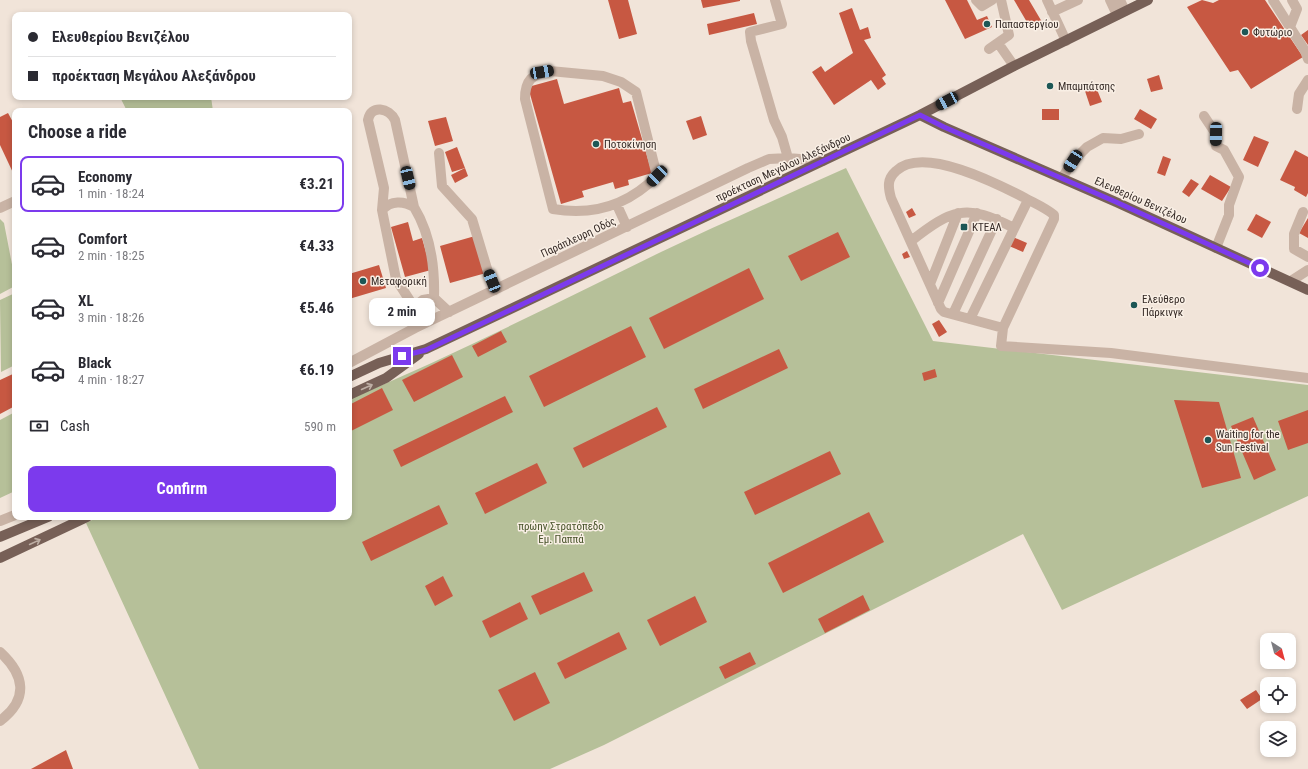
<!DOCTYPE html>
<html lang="en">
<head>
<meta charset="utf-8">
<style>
	body { margin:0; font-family:"Roboto Condensed",sans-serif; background:#f2f2f3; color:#2b2b33; height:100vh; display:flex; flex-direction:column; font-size:15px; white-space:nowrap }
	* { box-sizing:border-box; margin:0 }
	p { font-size:13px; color:#7c7c81 }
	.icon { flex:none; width:22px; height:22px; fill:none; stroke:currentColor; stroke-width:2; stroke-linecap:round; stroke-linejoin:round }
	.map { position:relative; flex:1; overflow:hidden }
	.details { position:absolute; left:12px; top:108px; width:340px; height:412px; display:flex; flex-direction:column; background:#fff; border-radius:8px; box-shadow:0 2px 6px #0003 }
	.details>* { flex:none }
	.banner { position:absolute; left:12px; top:12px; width:340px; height:88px; border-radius:8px; box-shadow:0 2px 6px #0003; display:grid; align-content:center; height:88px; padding:0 16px; background:#fff }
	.needle { width:26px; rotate:144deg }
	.tools { position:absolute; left:1260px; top:633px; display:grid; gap:8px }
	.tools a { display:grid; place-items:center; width:36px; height:36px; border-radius:8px; background:#fff; box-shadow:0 2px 6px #0003; font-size:20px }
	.end { position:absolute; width:18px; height:18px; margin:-9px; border:5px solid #7c3aed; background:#fff; box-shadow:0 0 0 2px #fff }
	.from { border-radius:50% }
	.bubble { position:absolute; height:28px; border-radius:8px; background:#fff; box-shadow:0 2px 6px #0003; font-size:13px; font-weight:700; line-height:28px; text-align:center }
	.car { position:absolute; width:12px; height:24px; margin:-12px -6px; border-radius:5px; box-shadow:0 0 3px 1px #0007; background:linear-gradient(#222 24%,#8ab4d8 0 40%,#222 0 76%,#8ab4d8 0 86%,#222 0) }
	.banner b { display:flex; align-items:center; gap:14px; height:38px; font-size:15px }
	.banner b+b { border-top:1px solid #e1e1e2 }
	.banner i { width:10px; height:10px; background:#2b2b33 }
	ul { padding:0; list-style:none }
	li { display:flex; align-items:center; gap:12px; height:56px; margin:0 8px 6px; padding:0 8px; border:2px solid transparent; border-radius:8px }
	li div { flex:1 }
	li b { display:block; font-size:15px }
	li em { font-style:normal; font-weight:700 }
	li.selected { border-color:#7c3aed }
	li>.icon { width:36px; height:36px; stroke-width:1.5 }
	h2 { padding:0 16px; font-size:18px; line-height:48px }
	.pay { display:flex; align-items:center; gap:10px; height:44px; padding:0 16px; font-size:15px }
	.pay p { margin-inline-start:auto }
	.cta { display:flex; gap:8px; margin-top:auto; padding:8px 16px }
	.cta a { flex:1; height:46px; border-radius:8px; background:#7c3aed; color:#fff; font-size:16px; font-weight:700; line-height:46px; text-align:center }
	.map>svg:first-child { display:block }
</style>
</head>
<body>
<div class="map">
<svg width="1308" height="769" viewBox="0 0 1308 769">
	<rect width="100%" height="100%" fill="#f1e4d9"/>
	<path fill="#b6c099" d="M120,97H211L213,111H127Z
		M846,168L933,341L1308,385V496L1062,610L1023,534L604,745L550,769H199L86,523L98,517H349V399C455,355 558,302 661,252C722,223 784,196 846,168Z
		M0,219L4,223L15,280V286L0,294Z
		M15,293V365L1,372L0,300Z
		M15,412V491L0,498V420Z"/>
	<path fill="#c75842" d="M608,0H628L637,34L619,39Z
		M701,0H740V1L703,8Z
		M945,0H967L977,20L987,16L992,27L965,39Z
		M1014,0H1029L1042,22L1031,29Z
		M1202,0L1213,3L1219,0H1265L1303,57L1251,89L1238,70L1230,72L1187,7Z
		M852,8L860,30L868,27L871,38L864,40L886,75L882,78L886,84L878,90L871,80L834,105L812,72L821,66L825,72L853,53L839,13Z
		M754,13L757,24L709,35L707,24Z
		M1308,30V45L1301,35Z
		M1159,75L1163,89L1151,92L1147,79Z
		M557,79L564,104L619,88L623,103L631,101L652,173L628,180L629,185L615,189L613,182L582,191L584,197L561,204L528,87Z
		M1096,87L1102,102L1090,106L1085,91Z
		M1042,109H1059V120H1042Z
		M1140,109L1157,119L1151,129L1134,119Z
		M8,113L15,126V177L0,145V117Z
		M701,116L707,135L693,140L686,121Z
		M446,117L453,141L435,146L428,121Z
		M1254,136L1269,142L1258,167L1243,160Z
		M457,147L465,168L452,172L445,152Z
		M1295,150L1308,157V193L1306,197L1294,190L1295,187L1280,180Z
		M1163,156L1171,159L1165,176L1157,173Z
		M465,168L468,176L455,183L451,175Z
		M1210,175L1231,187L1222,201L1201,189Z
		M1191,179L1199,184L1189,197L1182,192Z
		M912,208L916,215L909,218L906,212Z
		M1256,214L1271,222L1262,238L1247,230Z
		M1308,218V238L1299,233Z
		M408,222L413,241L422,238L431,270L405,277L391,227Z
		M838,232L850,257L801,281L788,256Z
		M475,236L486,273L450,283L440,246Z
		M1013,237L1027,243L1023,252L1009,246Z
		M907,251L910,257L904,259L902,254Z
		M379,265L386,288L349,299V274Z
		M749,268L764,299L664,349L649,318Z
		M939,320L947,332L939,337L932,324Z
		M631,326L646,357L544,407L529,376Z
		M501,331L507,342L478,357L472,346Z
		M779,349L788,368L703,409L694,389Z
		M452,355L463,377L414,402L402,380Z
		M935,369L937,377L924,381L922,373Z
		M15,373V406L0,414V380Z
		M382,388L393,410L349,432V405Z
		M505,396L513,412L401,467L393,450Z
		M1174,400L1219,402L1241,478L1202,488Z
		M657,407L667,427L583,468L573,448Z
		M1308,410V443L1288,450L1278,421Z
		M1253,417L1276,470L1254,480L1231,426Z
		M830,451L841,474L755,515L744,492Z
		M537,463L547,483L485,514L475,493Z
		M439,505L448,524L371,561L362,542Z
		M869,512L884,542L783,593L768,563Z
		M584,572L593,591L540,615L531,596Z
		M443,576L453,596L435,606L425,586Z
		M863,595L870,610L825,633L818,619Z
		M695,596L707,622L660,646L647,620Z
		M520,602L528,619L490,638L482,621Z
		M619,632L627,649L565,679L557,663Z
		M750,652L756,664L725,679L719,667Z
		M535,672L550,703L514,721L498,690Z
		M1256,690L1262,699L1247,709L1240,700Z
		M66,750L73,769H31Z"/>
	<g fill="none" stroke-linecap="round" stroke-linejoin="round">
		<path stroke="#c9b3a5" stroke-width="10" d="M775,0L782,24L750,32L751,41L774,120L782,137L788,158
			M976,0L982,6L992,0
			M1047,0L1066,41
			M1110,0L1117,15
			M1120,0L1125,11
			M1273,0L1305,51L1308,59
			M1052,12L1078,0
			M1290,27L1297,9L1292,0
			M998,43L1014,66
			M989,49L1009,35L1001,0
			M550,71L603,76L621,82L636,92L657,176C628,205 593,216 553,209L525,99C525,80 532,74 550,71Z
			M1297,109L1299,94L1308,80
			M1204,116L1216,134V146L1224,150L1239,177L1229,205V215L1216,248
			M439,153L442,186L472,219L488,272L495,290
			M1062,178L1073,161L1087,147L1103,138L1121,139L1139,134
			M617,205L627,227
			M0,208L15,201
			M382,210C391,200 404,201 414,207
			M1303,212L1294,234V249L1308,257
			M911,241C952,209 966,203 1014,228
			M1291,281L1308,270
			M930,284L958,213
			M938,303L977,213
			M414,307L423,300L434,298
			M953,314L997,219
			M970,319L1028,200
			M415,328L414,307L396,279L382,210L384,188L368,120C371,104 389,108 395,120L414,207C431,235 435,266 434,298L449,312
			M1003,328L944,312L941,309L891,198C888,187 887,179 896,171C923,145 998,184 1025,198C1034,203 1046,208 1054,215V219L1003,328L1001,346L1111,353L1308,378
			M349,363L415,328L748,168L769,159L788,158L823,161
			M0,521L15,515
			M0,652C25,675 29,699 0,721"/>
		<path stroke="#776057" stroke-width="10" d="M920,115L944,127L1116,202L1308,290
			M349,377L379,363L426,349L920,115L1014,66L1148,0
			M349,395L386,378L419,354
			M0,537L48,517
			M0,558L87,517"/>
	</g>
	<defs><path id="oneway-shaft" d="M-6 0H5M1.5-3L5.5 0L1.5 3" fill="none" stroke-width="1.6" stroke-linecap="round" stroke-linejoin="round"/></defs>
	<g stroke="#beafa5">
		<use href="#oneway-shaft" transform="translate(367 387) rotate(-24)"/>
		<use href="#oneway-shaft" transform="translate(35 542) rotate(-25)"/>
	</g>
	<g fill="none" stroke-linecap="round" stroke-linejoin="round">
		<path stroke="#7c3aed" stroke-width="5" d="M402,356L426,350L920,115L944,127L1116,202L1260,268"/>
	</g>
	<g fill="#1c5756" stroke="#f9efe5" stroke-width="1.5">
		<circle cx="987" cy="24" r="4"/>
		<circle cx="1245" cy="32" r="4"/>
		<circle cx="1050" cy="86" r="4"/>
		<circle cx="596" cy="144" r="4"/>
		<rect x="960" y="223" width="8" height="8" rx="2"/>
		<circle cx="363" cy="281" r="4"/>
		<circle cx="1134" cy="305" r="4"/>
		<circle cx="1208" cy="440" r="4"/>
	</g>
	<g text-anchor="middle" stroke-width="3" stroke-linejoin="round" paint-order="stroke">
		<g font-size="11" fill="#352a26" stroke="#f9efe5" text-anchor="start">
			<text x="995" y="28">Παπαστεργίου</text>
			<text x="1253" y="36">Φυτώριο</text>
			<text x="1058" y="90">Μπαμπάτσης</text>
			<text x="604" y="148">Ποτοκίνηση</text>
			<text x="972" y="231">ΚΤΕΑΛ</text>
			<text x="371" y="285">Μεταφορική</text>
			<text x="1142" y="303">Ελεύθερο<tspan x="1142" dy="13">Πάρκινγκ</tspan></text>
			<text x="1216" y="438">Waiting for the<tspan x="1216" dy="13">Sun Festival</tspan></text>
		</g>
		<g font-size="11" fill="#352a26" stroke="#f9efe5">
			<text transform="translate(783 167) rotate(-25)" y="4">προέκταση Μεγάλου Αλεξάνδρου</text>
			<text transform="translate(1141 200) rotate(24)" y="4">Ελευθερίου Βενιζέλου</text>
			<text transform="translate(578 237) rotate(-25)" y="4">Παράπλευρη Οδός</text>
		</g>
		<g font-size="11" fill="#47532a" stroke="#f9efe5">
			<text x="561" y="530">πρώην Στρατόπεδο<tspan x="561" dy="13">Εμ. Παππά</tspan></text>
		</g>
	</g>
</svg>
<div class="tools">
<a><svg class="needle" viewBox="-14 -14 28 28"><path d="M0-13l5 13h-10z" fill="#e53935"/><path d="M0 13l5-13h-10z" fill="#7c7c81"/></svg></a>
<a><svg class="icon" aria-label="locate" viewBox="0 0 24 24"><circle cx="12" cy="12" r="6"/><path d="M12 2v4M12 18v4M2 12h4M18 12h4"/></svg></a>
<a><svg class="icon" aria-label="layers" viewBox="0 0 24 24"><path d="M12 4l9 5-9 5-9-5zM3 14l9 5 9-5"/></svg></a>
</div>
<i class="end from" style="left:1260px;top:268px"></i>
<i class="end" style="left:402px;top:356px"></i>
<div class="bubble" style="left:369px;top:298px;width:66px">2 min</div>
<i class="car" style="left:542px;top:72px;rotate:80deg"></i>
<i class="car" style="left:947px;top:101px;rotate:242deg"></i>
<i class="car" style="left:1216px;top:134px;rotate:181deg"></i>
<i class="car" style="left:1073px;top:161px;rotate:213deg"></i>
<i class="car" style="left:657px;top:176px;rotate:224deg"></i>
<i class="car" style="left:408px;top:178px;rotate:167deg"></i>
<i class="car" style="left:492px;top:281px;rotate:338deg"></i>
<div class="banner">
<b><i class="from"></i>Ελευθερίου Βενιζέλου</b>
<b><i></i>προέκταση Μεγάλου Αλεξάνδρου</b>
</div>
<section class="details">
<h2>Choose a ride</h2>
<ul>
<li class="selected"><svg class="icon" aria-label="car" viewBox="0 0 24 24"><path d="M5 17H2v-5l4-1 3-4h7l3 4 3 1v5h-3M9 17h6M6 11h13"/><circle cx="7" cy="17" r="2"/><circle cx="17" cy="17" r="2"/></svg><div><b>Economy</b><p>1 min · 18:24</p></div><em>€3.21</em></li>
<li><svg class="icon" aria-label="car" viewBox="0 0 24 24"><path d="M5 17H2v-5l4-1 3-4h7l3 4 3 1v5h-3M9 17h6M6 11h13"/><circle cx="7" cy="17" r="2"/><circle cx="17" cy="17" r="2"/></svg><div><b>Comfort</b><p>2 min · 18:25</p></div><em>€4.33</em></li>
<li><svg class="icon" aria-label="car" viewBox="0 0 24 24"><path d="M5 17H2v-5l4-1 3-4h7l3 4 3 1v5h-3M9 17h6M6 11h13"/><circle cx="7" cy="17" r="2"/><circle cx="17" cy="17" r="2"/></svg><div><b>XL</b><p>3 min · 18:26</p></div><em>€5.46</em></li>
<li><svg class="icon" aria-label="car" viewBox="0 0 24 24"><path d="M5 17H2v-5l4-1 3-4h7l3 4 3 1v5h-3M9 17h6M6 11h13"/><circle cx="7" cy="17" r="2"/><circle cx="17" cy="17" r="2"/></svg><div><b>Black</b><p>4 min · 18:27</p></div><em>€6.19</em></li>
</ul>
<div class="pay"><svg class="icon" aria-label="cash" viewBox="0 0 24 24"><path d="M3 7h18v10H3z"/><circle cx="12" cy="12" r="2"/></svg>Cash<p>590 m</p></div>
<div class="cta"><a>Confirm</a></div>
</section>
</div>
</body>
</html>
